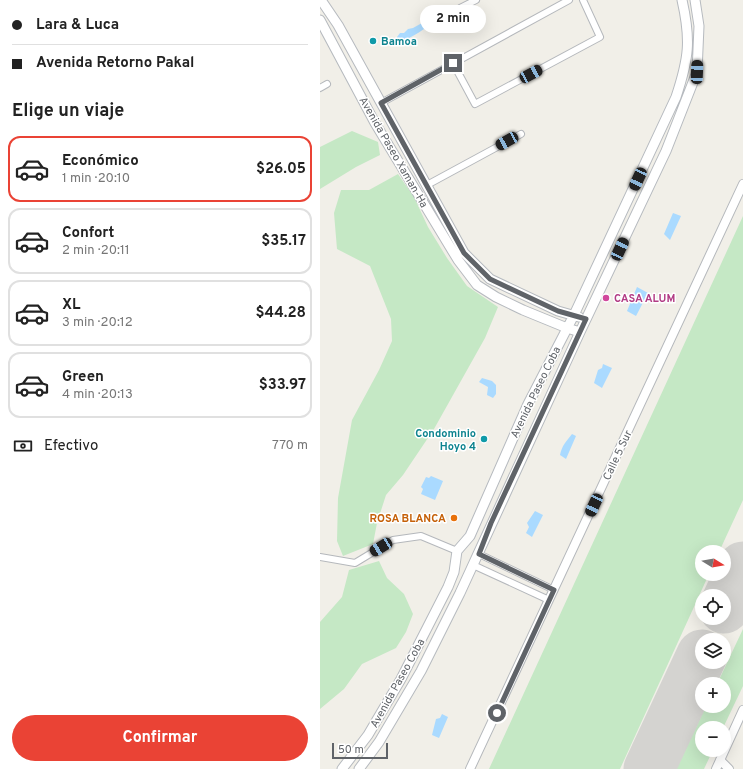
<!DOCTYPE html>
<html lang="es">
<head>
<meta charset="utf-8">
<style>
	body { margin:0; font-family:Overpass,sans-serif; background:#f6f6f6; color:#222; height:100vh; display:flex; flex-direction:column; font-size:15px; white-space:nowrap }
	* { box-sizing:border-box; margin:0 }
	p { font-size:13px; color:#767676 }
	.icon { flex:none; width:22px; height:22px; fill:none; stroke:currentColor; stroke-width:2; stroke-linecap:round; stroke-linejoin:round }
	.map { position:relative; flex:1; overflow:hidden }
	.details { display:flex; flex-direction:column; background:#fff; width:320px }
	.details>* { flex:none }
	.guide { display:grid; align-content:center; height:88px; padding:0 12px; background:#fff }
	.needle { width:26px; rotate:101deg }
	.controls { position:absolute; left:375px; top:545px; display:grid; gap:8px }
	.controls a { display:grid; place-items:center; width:36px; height:36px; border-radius:50%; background:#fff; box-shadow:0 4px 16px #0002; font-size:20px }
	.scale { position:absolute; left:12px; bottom:10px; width:56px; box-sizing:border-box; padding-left:4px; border:2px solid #5f6368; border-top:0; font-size:11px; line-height:14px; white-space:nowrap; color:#5f6368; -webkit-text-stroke:3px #fff; paint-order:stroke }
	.end { position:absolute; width:18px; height:18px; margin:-9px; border:5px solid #5f6368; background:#fff; box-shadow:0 0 0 2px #fff }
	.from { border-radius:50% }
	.bubble { position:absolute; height:28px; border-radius:14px; background:#fff; box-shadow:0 4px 16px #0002; font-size:13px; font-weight:700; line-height:28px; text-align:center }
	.car { position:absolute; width:12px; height:24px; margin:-12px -6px; border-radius:5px; box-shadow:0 0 3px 1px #0007; background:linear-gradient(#222 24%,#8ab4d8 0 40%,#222 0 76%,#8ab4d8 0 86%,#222 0) }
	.guide b { display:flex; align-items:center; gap:14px; height:38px; font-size:15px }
	.guide b+b { border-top:1px solid #e0e0e0 }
	.guide i { width:10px; height:10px; background:#222 }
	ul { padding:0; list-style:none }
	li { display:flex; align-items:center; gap:12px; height:66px; margin:0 8px 6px; padding:0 4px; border:2px solid #e0e0e0; border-radius:12px }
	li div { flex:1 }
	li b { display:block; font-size:15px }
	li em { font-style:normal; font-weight:700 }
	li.current { border-color:#ea4335 }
	li>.icon { width:36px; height:36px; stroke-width:1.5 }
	h2 { padding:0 12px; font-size:18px; line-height:48px }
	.pay { display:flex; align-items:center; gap:10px; height:44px; padding:0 12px; font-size:15px }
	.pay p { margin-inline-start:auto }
	.action { display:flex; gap:8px; margin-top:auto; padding:8px 12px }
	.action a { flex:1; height:46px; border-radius:24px; background:#ea4335; color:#fff; font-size:16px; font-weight:700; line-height:46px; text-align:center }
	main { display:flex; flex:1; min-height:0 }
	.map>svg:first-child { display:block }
</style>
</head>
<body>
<main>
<section class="details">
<div class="guide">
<b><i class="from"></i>Lara &amp; Luca</b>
<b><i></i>Avenida Retorno Pakal</b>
</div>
<h2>Elige un viaje</h2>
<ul>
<li class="current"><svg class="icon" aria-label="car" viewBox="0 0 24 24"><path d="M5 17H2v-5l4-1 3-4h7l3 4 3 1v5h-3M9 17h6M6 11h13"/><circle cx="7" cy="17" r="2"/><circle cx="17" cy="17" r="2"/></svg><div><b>Económico</b><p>1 min · 20:10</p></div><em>$26.05</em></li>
<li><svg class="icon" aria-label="car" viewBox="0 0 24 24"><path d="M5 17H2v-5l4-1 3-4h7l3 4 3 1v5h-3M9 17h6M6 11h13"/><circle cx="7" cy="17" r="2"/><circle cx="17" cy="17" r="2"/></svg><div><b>Confort</b><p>2 min · 20:11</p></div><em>$35.17</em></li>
<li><svg class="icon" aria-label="car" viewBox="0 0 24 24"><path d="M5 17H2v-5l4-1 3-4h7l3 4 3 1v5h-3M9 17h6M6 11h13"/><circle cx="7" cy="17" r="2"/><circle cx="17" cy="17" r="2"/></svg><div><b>XL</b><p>3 min · 20:12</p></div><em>$44.28</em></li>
<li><svg class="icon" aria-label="car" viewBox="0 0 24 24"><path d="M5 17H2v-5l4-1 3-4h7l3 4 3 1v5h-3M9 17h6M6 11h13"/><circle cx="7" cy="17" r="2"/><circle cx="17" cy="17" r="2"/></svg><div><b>Green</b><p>4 min · 20:13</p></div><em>$33.97</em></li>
</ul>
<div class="pay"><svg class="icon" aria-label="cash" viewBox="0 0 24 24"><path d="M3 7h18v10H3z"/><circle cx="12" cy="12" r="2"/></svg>Efectivo<p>770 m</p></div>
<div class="action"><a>Confirmar</a></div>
</section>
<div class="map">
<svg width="423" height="769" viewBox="0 0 423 769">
	<rect width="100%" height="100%" fill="#f1efe8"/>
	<path fill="#c5e8c5" d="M32,131L58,142L60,155L36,167L0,189V147Z
		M78,174L94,197L108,227L127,258L147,286L178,307L165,338L114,429L83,475L66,495L57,523L53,544L23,556L17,541L18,498L32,420L59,370L72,341L71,319L50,266L17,249L14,213L21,190H49Z
		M423,216V500L399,552H382V574H389L300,769H169Z
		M59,561L67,578L84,594L93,614L86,632L76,648L42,664L24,689L0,709V622L22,597L29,570Z
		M423,629V686L403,728H382V750H393L384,769H356L386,706H404V684H397Z"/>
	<path fill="#aadaff" d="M102,23L105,26L104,29C97,34 88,39 80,42L77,37L80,33H84L88,29L93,28Z
		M353,213L361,216L350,240L344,234Z
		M317,287L328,293L316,316L307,311Z
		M283,364L292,368L282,388L274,383L278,370L282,368Z
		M162,378L172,381L176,385V394L173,398L167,395L168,387L159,382Z
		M252,434L256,436L246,459L240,455C242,445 246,442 252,434Z
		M111,476L123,481L115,500L101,494L103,489L101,487L106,477L109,478Z
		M215,511L223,515L212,537L206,533L209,527L207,523Z
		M122,714L128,717L119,738L112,735L116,719L120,718Z"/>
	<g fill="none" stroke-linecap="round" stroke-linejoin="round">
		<path stroke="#d4d3d0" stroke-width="51" d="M404,608L423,567
			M329,769L382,655"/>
		<g stroke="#b5b8bc" stroke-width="8">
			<path id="minor" d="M140,8L156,0
				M133,63L155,104L280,37L263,0
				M0,88L7,84
				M61,103L249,0
				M107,185L201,134
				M159,554L234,590
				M0,557L35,563L73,540L101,536L137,551
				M153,565L229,600"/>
		</g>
		<g stroke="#b5b8bc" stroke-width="10">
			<path id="tertiary" d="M400,760L409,769
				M150,769L423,184
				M396,769L423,710"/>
		</g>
		<g stroke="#b6babf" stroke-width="11">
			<path id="secondary" d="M1,0L18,25L144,253L170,279L238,311L259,317
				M0,20L55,123L138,260L157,285L176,297L203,310L247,328L260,332
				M22,769L48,735L81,679L128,587L134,572L137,551L150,536L208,404L254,315L356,97C369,58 371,40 362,0
				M39,769L59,742L101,671L140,593L260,332L346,151L377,72L379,26L375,0"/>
		</g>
		<use href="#minor" stroke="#fff" stroke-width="6"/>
		<use href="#tertiary" stroke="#fff" stroke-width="8"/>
		<use href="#secondary" stroke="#fff" stroke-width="9"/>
	</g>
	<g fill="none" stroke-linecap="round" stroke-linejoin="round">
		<path stroke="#5f6368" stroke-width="5" d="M133,63L61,103L144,253L170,279L238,311L266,319L171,523L159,554L234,590L177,713"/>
	</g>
	<g fill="#0f9aa8" stroke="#fff" stroke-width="1.5">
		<circle cx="53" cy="41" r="4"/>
		<circle cx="164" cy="439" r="4"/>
	</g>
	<circle fill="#d1479c" stroke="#fff" stroke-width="1.5" cx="286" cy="298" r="4"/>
	<circle fill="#e8710a" stroke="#fff" stroke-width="1.5" cx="134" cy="518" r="4"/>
	<g text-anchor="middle" stroke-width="3" stroke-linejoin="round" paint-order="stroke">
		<g font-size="11" font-weight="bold" fill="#0d838f" stroke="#fff" text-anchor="start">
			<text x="61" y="45">Bamoa</text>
			<text x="156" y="437" text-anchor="end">Condominio<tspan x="156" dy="13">Hoyo 4</tspan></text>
		</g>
		<g font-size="11" fill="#5f6368" stroke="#fff">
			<text transform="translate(74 152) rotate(60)" y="4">Avenida Paseo Xaman-Ha</text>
			<text transform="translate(215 392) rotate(-64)" y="4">Avenida Paseo Coba</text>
			<text transform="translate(297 455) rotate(-65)" y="4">Calle 5 Sur</text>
			<text transform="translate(77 683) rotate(-61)" y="4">Avenida Paseo Coba</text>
		</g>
		<g font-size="11" font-weight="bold" fill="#b23c85" stroke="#fff" text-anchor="start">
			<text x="294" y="302">CASA ALUM</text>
		</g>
		<g font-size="11" font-weight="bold" fill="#c56008" stroke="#fff" text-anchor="end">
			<text x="126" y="522">ROSA BLANCA</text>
		</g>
	</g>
</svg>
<div class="controls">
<a><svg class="needle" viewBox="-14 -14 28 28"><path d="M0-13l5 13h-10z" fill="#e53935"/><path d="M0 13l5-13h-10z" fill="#767676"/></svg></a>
<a><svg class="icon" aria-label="locate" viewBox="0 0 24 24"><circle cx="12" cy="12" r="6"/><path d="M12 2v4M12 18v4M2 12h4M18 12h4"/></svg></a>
<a><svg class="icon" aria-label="layers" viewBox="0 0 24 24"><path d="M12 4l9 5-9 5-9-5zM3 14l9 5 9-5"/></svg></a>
<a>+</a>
<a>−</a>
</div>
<div class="scale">50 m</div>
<i class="end from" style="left:177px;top:713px"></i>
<i class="end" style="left:133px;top:63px"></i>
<div class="bubble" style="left:100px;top:5px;width:66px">2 min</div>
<i class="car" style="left:377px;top:72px;rotate:2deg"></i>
<i class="car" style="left:211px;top:74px;rotate:62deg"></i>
<i class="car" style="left:187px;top:141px;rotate:241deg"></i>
<i class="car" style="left:318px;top:179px;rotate:205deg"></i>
<i class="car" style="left:300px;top:249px;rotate:25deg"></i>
<i class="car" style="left:274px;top:505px;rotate:205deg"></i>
<i class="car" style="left:61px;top:547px;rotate:239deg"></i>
</div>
</main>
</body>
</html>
